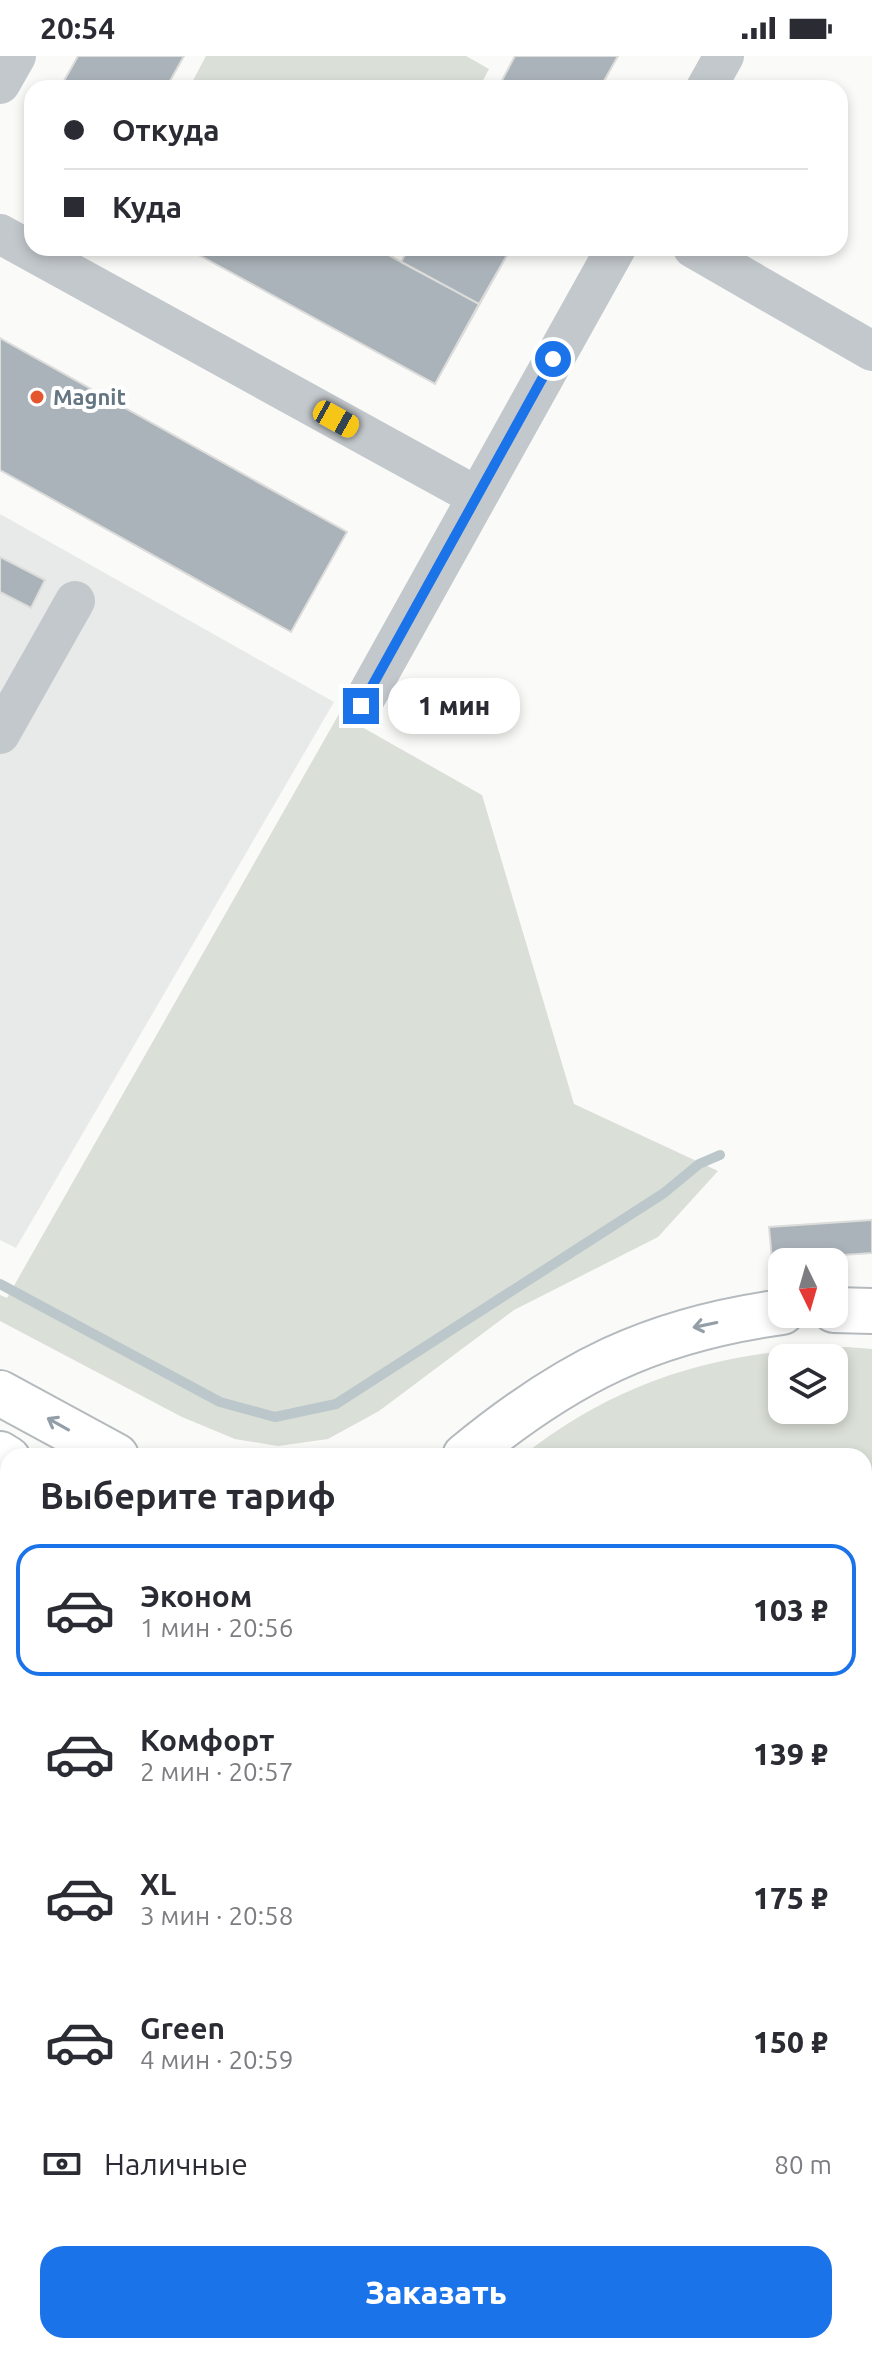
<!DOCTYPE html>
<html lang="ru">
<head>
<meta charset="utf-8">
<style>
	body { margin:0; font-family:Ubuntu,sans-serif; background:#f2f2f3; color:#2b2b33; height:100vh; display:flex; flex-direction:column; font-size:30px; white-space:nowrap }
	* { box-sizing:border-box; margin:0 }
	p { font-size:26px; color:#7c7c81 }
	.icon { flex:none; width:44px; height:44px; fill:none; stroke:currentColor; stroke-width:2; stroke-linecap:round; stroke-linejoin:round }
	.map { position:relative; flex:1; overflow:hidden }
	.side { position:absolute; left:0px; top:1392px; width:872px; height:906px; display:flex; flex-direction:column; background:#fff; border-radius:24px 24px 0 0; box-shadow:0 4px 12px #0003 }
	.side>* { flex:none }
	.top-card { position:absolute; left:24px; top:24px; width:824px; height:176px; border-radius:24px; box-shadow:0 4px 12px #0003; display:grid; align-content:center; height:176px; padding:0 40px; background:#fff }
	.needle { width:52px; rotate:175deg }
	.fabs { position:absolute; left:768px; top:1192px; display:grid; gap:16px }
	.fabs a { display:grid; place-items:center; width:80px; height:80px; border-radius:16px; background:#fff; box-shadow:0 4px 12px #0003; font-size:40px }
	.end { position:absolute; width:36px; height:36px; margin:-18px; border:10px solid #1a73e8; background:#fff; box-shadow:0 0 0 4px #fff }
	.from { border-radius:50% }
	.bubble { position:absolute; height:56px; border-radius:24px; background:#fff; box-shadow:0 4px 12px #0003; font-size:26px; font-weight:800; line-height:56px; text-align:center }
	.car { position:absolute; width:24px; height:48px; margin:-24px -12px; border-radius:10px; box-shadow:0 0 6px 2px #0007; background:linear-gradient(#f5c518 24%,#345 0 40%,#f5c518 0 76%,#345 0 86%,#f5c518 0) }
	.top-card b { display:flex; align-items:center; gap:28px; height:76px; font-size:30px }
	.top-card b+b { border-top:2px solid #e1e1e2 }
	.top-card i { width:20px; height:20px; background:#2b2b33 }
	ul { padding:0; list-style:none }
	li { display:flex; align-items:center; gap:24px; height:132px; margin:0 16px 12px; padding:0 24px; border:4px solid transparent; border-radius:24px }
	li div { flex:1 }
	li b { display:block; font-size:30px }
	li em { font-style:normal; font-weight:800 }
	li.active { border-color:#1a73e8 }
	li>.icon { width:72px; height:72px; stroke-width:1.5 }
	h2 { padding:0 40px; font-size:36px; line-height:96px }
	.pay { display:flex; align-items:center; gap:20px; height:88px; padding:0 40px; font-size:30px }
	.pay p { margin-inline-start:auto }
	.action { display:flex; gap:16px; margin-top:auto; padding:16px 40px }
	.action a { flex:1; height:92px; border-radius:24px; background:#1a73e8; color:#fff; font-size:32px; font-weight:800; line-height:92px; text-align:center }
	.status { display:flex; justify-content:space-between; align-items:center; height:56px; padding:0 40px; background:#fff; direction:ltr }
	.status svg { height:22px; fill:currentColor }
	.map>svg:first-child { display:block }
</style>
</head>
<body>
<div class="status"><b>20:54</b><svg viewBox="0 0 49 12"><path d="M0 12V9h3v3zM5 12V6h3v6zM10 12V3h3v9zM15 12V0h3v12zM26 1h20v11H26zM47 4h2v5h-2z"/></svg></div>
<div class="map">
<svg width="872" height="2297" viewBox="0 0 872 2297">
	<rect width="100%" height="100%" fill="#fafaf8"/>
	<path fill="#e8e9e9" d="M0,458L334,646L16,1192L0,1184Z"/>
	<path fill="#dadfd7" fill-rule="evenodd" d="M206,0H466L489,13L479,32H189Z
		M339,658L482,739L574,1048L718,1115L658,1181L514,1254L379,1355L328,1383L278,1390L235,1383L182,1361L0,1265V1239L7,1242Z
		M847,1291L872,1293V1445L864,1459V1400H522C621,1322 723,1294 847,1291ZM834,1302V1354H782V1302Z
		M866,1516L872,1520V2297H754L718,2290H864Z
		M0,1663L8,1670V2290H202L204,2297H0Z
		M261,2290H391V2297H263Z"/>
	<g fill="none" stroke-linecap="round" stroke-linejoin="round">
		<path stroke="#bbc7cb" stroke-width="10" d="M0,1228L220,1346L275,1361L336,1348L664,1137L699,1108L720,1099"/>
	</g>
	<path fill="#aab3b9" stroke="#dcdcda" stroke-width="2" d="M78,0H184L166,32H60Z
		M78,0H184L166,32H60Z
		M515,0H618L600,32H498Z
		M515,0H618L600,32H498Z
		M186,192H376L401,206L409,192H511L435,328Z
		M186,192H376L479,248L435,328Z
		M409,192H511L479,248L401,206Z
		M0,282L347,476L291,576L0,414Z
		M0,501L45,524L31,552L0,536Z
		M872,1164V1197L772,1204L769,1171Z"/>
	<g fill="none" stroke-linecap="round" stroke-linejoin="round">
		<g stroke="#b5babe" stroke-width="48">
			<path id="major" d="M834,1254L872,1255
				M0,1337L116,1400
				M465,1400C567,1316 651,1274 782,1256
				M0,1550L8,1554
				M0,1629L8,1634
				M237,2290L239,2297
				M615,2290L630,2297
				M441,2297L442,2290"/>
		</g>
		<g stroke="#b4b9bd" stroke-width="48">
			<path id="highway" d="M0,1398L8,1403
				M0,1464L8,1468
				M864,1818L872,1822
				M864,1883L872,1887"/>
		</g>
		<path stroke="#c3c8cc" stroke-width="40" d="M0,28L16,0
			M706,32L724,0
			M0,178L476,440
			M693,192L872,295
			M361,650L616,192
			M0,678L75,545"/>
		<use href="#major" stroke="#fff" stroke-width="44"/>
		<use href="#highway" stroke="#fff" stroke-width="44"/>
	</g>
	<defs><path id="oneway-shaft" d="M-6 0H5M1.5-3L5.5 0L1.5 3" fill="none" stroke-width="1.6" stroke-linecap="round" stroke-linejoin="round" transform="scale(2)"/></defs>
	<g stroke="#939fa8">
		<use href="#oneway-shaft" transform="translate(705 1269) rotate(168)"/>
		<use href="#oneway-shaft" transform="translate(58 1368) rotate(-151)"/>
	</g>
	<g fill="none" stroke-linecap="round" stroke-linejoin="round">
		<path stroke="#1a73e8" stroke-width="10" d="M361,650L553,303"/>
	</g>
	<circle fill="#e4572e" stroke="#fff" stroke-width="3" cx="37" cy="341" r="8"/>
	<g text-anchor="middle" stroke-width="8" stroke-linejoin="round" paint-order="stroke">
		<g font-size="22" font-weight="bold" fill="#657683" stroke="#fff" text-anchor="start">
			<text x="53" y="349">Magnit</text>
		</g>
	</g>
</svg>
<div class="fabs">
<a><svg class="needle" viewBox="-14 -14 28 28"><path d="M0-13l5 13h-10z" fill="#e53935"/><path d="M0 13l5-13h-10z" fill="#7c7c81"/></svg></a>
<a><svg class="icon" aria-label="layers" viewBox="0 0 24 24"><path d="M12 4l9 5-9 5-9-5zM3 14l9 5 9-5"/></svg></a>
</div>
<i class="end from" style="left:553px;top:303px"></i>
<i class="end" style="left:361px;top:650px"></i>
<div class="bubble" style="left:388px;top:622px;width:132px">1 мин</div>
<i class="car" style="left:336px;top:363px;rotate:119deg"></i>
<div class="top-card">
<b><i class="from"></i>Откуда</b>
<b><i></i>Куда</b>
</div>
<section class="side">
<h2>Выберите тариф</h2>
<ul>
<li class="active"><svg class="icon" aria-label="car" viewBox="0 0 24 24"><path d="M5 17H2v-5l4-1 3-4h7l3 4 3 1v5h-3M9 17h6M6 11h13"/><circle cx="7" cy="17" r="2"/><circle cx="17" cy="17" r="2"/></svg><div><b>Эконом</b><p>1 мин · 20:56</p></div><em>103 ₽</em></li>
<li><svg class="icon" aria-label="car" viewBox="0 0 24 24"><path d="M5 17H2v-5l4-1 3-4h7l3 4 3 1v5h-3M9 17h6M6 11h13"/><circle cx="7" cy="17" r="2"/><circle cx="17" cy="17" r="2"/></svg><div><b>Комфорт</b><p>2 мин · 20:57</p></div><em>139 ₽</em></li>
<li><svg class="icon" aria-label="car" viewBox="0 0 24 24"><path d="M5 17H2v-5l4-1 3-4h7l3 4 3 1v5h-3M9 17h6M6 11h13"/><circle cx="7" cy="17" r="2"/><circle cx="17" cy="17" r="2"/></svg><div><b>XL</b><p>3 мин · 20:58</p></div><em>175 ₽</em></li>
<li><svg class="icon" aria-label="car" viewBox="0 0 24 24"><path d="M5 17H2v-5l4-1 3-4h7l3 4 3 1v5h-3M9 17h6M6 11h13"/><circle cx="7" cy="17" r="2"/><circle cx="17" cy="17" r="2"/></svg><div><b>Green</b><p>4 мин · 20:59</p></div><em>150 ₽</em></li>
</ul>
<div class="pay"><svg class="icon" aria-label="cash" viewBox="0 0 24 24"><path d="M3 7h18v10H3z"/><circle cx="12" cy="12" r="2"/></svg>Наличные<p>80 m</p></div>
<div class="action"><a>Заказать</a></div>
</section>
</div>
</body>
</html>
